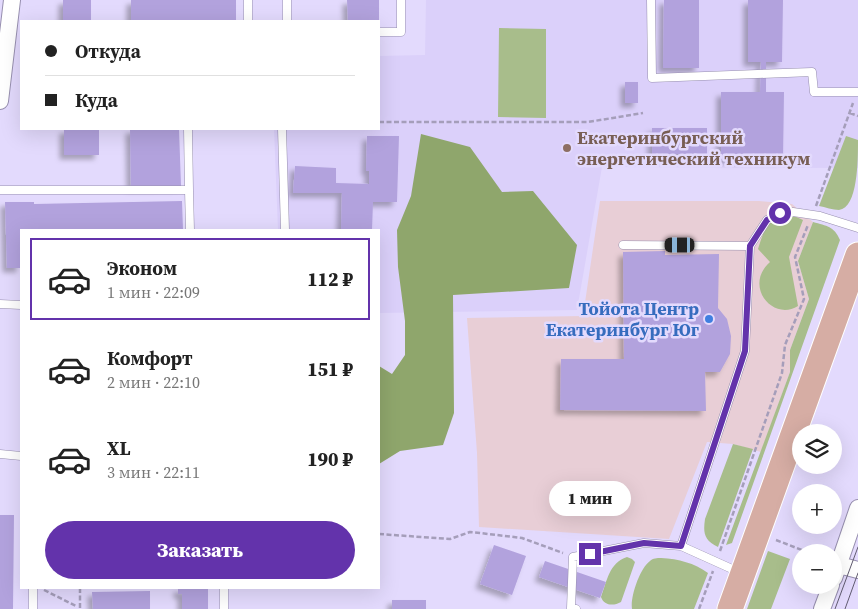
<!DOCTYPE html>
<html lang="ru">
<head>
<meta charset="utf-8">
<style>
	body { margin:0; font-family:"Source Serif 4",serif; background:#f2f2f2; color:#222; height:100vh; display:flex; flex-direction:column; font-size:19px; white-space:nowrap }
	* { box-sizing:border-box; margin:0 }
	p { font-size:16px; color:#767676 }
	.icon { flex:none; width:28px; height:28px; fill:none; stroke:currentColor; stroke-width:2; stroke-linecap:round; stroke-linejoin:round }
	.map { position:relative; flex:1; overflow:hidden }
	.panel { position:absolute; left:20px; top:229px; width:360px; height:360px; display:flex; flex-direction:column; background:#fff; border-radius:0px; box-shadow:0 5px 20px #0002 }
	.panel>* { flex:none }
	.hud { position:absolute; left:20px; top:20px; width:360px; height:110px; border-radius:0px; box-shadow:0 5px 20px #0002; display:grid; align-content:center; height:110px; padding:0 25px; background:#fff }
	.tools { position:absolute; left:792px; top:424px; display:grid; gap:10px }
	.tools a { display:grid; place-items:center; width:50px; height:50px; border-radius:50%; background:#fff; box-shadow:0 5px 20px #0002; font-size:25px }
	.end { position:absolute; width:22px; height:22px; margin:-11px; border:6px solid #6333ab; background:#fff; box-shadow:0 0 0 2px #fff }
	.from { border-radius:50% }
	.bubble { position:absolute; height:35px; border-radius:18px; background:#fff; box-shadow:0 5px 20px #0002; font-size:16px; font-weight:800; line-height:35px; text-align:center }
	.car { position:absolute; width:15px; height:30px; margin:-15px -8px; border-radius:6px; box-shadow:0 0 4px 1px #0007; background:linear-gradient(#222 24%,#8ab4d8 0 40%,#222 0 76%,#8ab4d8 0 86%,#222 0) }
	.hud b { display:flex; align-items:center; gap:18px; height:48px; font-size:19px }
	.hud b+b { border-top:1px solid #e0e0e0 }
	.hud i { width:12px; height:12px; background:#222 }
	ul { padding:9px 0 0; list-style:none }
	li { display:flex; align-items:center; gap:15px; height:82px; margin:0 10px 8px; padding:0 15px; border:2px solid transparent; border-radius:0px }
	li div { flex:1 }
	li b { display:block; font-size:19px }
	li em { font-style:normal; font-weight:800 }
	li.active { border-color:#6333ab }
	li>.icon { width:45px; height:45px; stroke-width:1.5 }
	.button { display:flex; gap:10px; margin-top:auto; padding:10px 25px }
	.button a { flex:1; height:58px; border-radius:30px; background:#6333ab; color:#fff; font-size:20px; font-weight:800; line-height:58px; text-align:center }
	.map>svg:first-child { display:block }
</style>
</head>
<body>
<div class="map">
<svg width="858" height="609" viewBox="0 0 858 609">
	<defs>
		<filter id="shadow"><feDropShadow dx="-4.5" dy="4.5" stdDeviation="2.5" flood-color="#0004"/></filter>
	</defs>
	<rect width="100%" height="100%" fill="#e3dafd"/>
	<path fill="#e8ced6" d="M600,201H759L792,204L813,222L798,261L809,299L790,350V372L761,452L733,444L707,442L669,539L479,527L477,453L467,318L583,316Z"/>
	<path fill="#dbd0fa" d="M426,0H858V168L602,167L577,310L379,313V230H278L274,129H379V56L425,55Z"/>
	<path fill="#a8bd8b" d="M499,28L546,29V118L498,117Z
		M846,136L858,140C858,160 858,208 839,210C833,210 825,207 819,206Z
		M782,215L794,216L803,220L789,257L798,306C773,322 743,286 770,262L758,249C763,233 766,222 782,215Z
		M813,222C827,226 834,226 840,240L732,543L726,545L790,372V350L809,299L798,261Z
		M733,444L753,449L718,547C704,540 703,533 705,519Z
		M768,551L790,559L771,609H747Z
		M627,557L632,559L635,562L634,565L621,602C614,606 604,606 601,597C607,581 609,563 627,557Z
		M661,558C679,559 694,563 708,573L694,609H632C630,597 640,568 650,561C653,558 657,558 661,558Z"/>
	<path fill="#8fa66c" d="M421,134L470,147L502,192L533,191L577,245L569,288L453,295L454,413L443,445L400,451L379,464V366L392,374L405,355V321L398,267L397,230L411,196Z"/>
	<path fill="#b2a2dd" filter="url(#shadow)" d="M63,0H91V21H63Z
		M131,0H236V21H131Z
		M347,0H379V21H348Z
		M664,0H699V68H663Z
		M748,0H783L782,62H766V92H784L783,160L721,159V92H760L761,62H748Z
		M625,82H638V103H625Z
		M652,128H707V154H652Z
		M64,129H99V155H64Z
		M130,129H179L181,186L131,187Z
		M367,136H399L397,202H373L372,230H341L342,193H293L295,166L336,168V183L369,184V171H366Z
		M182,201L183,230H21V268H7L5,202H34V204Z
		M665,251V255L719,254L718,308L727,319L731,336L730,354L720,372H705L706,411L560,410L561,359H624L623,252Z
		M0,515H14L13,609H0Z
		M494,545L526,556L512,595L480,584Z
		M545,561L606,582L600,598L539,577Z
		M178,588H208V609H182V594H178Z
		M150,591V609H93L92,592Z
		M392,600H426V609H392Z"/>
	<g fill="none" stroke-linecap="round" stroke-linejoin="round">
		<g stroke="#978faf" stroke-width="9">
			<path id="lane" d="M651,0L652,78L812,72L814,92H858
				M248,21V0
				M287,21V0
				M379,32H401V0
				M188,129L189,190
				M282,129L285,230
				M0,190H189L190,230
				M623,245L750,246
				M0,304L21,305
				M0,454L21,456
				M681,546L745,351L750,246L767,220L780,213L793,212L820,216L858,228
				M224,588V609
				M33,609V588
				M576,609L571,608L573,557L644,543L681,546L741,573"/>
		</g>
		<g stroke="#978faf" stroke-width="18">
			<path id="street" d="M0,101L12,0
				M839,565L858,570
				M834,578L858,508
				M822,609L831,585"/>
		</g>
		<g stroke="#fff" stroke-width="27">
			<path id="primary" d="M730,609L858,255"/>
		</g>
		<path stroke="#a59eba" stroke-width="2.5" stroke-dasharray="5 2.5" stroke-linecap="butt" d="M850,113L858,116
			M379,122H588L643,113
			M816,206L853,103
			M379,534L450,539L470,532L480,533L522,538L563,553
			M776,540L807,552
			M720,551L782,373L785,345L804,299L795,257L808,225
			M80,588V609
			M44,590L76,606
			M699,609L713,571"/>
		<use href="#lane" stroke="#fff" stroke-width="8"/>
		<use href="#street" stroke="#fff" stroke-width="16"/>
		<use href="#primary" stroke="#d6ada4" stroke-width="25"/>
		<path stroke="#615c70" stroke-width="1" d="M835,609L858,547
			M845,609L858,573"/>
	</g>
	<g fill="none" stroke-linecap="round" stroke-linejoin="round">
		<path stroke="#6333ab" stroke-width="6" d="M590,554L644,543L681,546L745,351L750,246L767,220L780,213"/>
	</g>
	<circle fill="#8d6e63" stroke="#e3dafd" stroke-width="2" cx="567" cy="148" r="5"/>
	<circle fill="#3f7fe0" stroke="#e3dafd" stroke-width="2" cx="709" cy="319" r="5"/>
	<g text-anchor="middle" stroke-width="5" stroke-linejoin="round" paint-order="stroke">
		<g font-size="18" font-weight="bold" fill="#785e54" stroke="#e3dafd" text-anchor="start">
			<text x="577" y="144">Екатеринбургский<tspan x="577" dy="21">энергетический техникум</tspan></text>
		</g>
		<g font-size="18" font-weight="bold" fill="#366cbe" stroke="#e3dafd" text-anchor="end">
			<text x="699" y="315">Тойота Центр<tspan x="699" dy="21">Екатеринбург Юг</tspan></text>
		</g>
	</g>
</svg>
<div class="tools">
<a><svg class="icon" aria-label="layers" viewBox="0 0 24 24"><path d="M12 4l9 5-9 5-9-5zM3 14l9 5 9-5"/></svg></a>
<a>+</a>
<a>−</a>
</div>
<i class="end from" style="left:780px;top:213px"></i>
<i class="end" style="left:590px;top:554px"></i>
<div class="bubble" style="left:549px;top:481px;width:82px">1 мин</div>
<i class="car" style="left:680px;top:245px;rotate:270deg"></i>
<div class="hud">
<b><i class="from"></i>Откуда</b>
<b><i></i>Куда</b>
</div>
<section class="panel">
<ul>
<li class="active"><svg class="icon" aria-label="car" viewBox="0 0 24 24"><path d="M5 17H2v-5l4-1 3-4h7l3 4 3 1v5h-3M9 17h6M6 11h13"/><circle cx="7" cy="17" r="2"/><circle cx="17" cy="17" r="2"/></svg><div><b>Эконом</b><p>1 мин · 22:09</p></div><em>112 ₽</em></li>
<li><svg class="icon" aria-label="car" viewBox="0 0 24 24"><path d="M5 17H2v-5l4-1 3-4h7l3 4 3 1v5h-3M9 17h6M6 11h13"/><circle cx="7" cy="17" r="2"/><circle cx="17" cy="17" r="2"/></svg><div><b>Комфорт</b><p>2 мин · 22:10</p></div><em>151 ₽</em></li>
<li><svg class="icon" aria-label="car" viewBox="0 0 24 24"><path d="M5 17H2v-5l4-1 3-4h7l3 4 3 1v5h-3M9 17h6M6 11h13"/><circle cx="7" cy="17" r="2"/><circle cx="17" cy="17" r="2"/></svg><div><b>XL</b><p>3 мин · 22:11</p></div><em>190 ₽</em></li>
</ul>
<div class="button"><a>Заказать</a></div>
</section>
</div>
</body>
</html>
